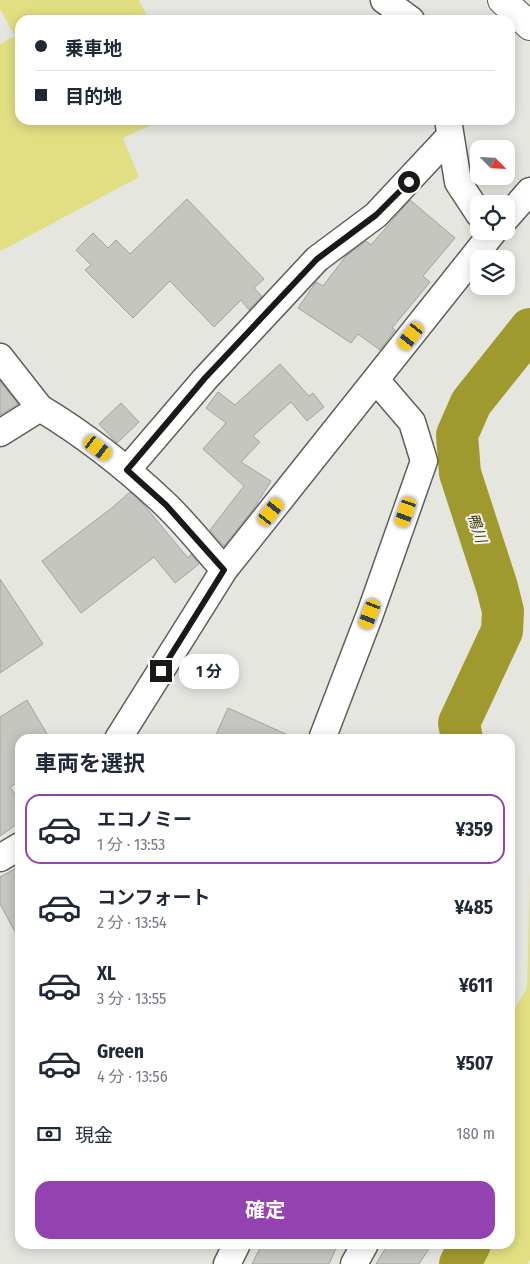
<!DOCTYPE html>
<html lang="ja">
<head>
<meta charset="utf-8">
<style>
	body { margin:0; font-family:"Fira Sans Condensed","Noto Sans JP",sans-serif; background:#f2f2f3; color:#1f2937; height:100vh; display:flex; flex-direction:column; font-size:19px; white-space:nowrap }
	* { box-sizing:border-box; margin:0 }
	p { font-size:16px; color:#747a83 }
	.icon { flex:none; width:28px; height:28px; fill:none; stroke:currentColor; stroke-width:2; stroke-linecap:round; stroke-linejoin:round }
	.map { position:relative; flex:1; overflow:hidden }
	.side { position:absolute; left:15px; top:734px; width:500px; height:515px; display:flex; flex-direction:column; background:#fff; border-radius:15px; box-shadow:0 2px 12px #0003 }
	.side>* { flex:none }
	.guide { position:absolute; left:15px; top:15px; width:500px; height:110px; border-radius:15px; box-shadow:0 2px 12px #0003; display:grid; align-content:center; height:110px; padding:0 20px; background:#fff }
	.needle { width:32px; rotate:114deg }
	.tools { position:absolute; left:470px; top:140px; display:grid; gap:10px }
	.tools a { display:grid; place-items:center; width:45px; height:45px; border-radius:10px; background:#fff; box-shadow:0 2px 12px #0003; font-size:25px }
	.end { position:absolute; width:22px; height:22px; margin:-11px; border:6px solid #191917; background:#fff; box-shadow:0 0 0 2px #fff }
	.from { border-radius:50% }
	.bubble { position:absolute; height:35px; border-radius:15px; background:#fff; box-shadow:0 2px 12px #0003; font-size:16px; font-weight:700; line-height:35px; text-align:center }
	.car { position:absolute; width:15px; height:30px; margin:-15px -8px; border-radius:6px; box-shadow:0 0 4px 1px #0007; background:linear-gradient(#f5c518 24%,#345 0 40%,#f5c518 0 76%,#345 0 86%,#f5c518 0) }
	.guide b { display:flex; align-items:center; gap:18px; height:48px; font-size:19px }
	.guide b+b { border-top:1px solid #e0e1e3 }
	.guide i { width:12px; height:12px; background:#1f2937 }
	ul { padding:0; list-style:none }
	li { display:flex; align-items:center; gap:15px; height:70px; margin:0 10px 8px; padding:0 10px; border:2px solid transparent; border-radius:15px }
	li div { flex:1 }
	li b { display:block; font-size:19px }
	li em { font-style:normal; font-weight:700 }
	li.on { border-color:#9442b1 }
	li>.icon { width:45px; height:45px; stroke-width:1.5 }
	h2 { padding:0 20px; font-size:22px; line-height:60px }
	.pay { display:flex; align-items:center; gap:12px; height:55px; padding:0 20px; font-size:19px }
	.pay p { margin-inline-start:auto }
	.cta { display:flex; gap:10px; margin-top:auto; padding:10px 20px }
	.cta a { flex:1; height:58px; border-radius:15px; background:#9442b1; color:#fff; font-size:20px; font-weight:700; line-height:58px; text-align:center }
	.map>svg:first-child { display:block }
</style>
</head>
<body>
<div class="map">
<svg width="530" height="1264" viewBox="0 0 530 1264">
	<rect width="100%" height="100%" fill="#e6e6e1"/>
	<path fill="#e2de82" d="M0,0H139L149,20H20V120H162L123,138L139,177L1,251L0,249V44L15,36L0,9Z
		M530,872V1260L527,1264H474L487,1244H510V1017L527,988Z"/>
	<g fill="none" stroke-linecap="round" stroke-linejoin="round">
		<path stroke="#a09a2e" stroke-width="42" d="M462,739L459,723L502,631L503,611L497,587L460,473L457,435L471,403L530,329
			M460,1264L470,1244"/>
	</g>
	<path fill="#c6c6c1" stroke="#a3a39e" d="M187,199L264,279L254,288L262,296L249,310L241,300L214,327L170,281L133,318L85,270L91,265L76,250L93,233L108,248L116,240L130,254Z
		M410,200L455,238L423,276L430,282L392,328L395,330L380,350L358,334L351,343L298,308L316,282L323,286L346,256L366,241L371,245Z
		M280,364L309,396L313,393L324,407L307,421L291,402L253,436L260,442L241,462L271,481L254,508L224,546L210,530L244,486L203,449L226,423L206,408L218,392L235,405Z
		M0,381L18,404L0,415Z
		M121,403L139,422L117,443L99,424Z
		M130,492L143,504L188,558L191,554L199,564L175,583L154,557L81,613L42,561L113,507Z
		M0,579L43,644L0,673Z
		M27,700L50,739H20V781L10,787L20,802V822L0,836V717Z
		M228,708L297,739H214Z
		M20,866V941L0,904V877Z
		M262,1244H338L329,1264H252Z
		M388,1244H432L419,1264H376Z"/>
	<g fill="none" stroke-linecap="round" stroke-linejoin="round">
		<g stroke="#5e5e5a" stroke-width="29">
			<path id="minor" d="M384,0L411,20
				M449,126L458,182L479,214
				M506,218L530,191
				M0,357L40,408
				M0,433L40,408C85,435 127,468 165,504C186,524 205,548 224,570
				M127,470L205,379L317,259L376,215L450,136
				M118,739L224,570L494,231
				M322,739L370,614L424,461L412,422L376,380
				M0,858L20,846
				M227,1264L237,1244
				M354,1264L365,1244"/>
		</g>
		<g stroke="#5e5e5a" stroke-width="30">
			<path id="trunk" d="M502,0L530,26"/>
		</g>
		<use href="#minor" stroke="#fff" stroke-width="26"/>
		<use href="#trunk" stroke="#fff" stroke-width="28"/>
	</g>
	<g fill="none" stroke-linecap="round" stroke-linejoin="round">
		<path stroke="#191917" stroke-width="6" d="M161,671L224,570L166,505L127,470L205,378L317,259L376,215L409,182"/>
	</g>
	<g text-anchor="middle" stroke-width="4" stroke-linejoin="round" paint-order="stroke">
		<g font-size="15" font-style="italic" fill="#444217" stroke="#f4f4ee">
			<text transform="translate(477 528) rotate(72)" y="5">鴨川</text>
		</g>
	</g>
</svg>
<div class="tools">
<a><svg class="needle" viewBox="-14 -14 28 28"><path d="M0-13l5 13h-10z" fill="#e53935"/><path d="M0 13l5-13h-10z" fill="#747a83"/></svg></a>
<a><svg class="icon" aria-label="locate" viewBox="0 0 24 24"><circle cx="12" cy="12" r="6"/><path d="M12 2v4M12 18v4M2 12h4M18 12h4"/></svg></a>
<a><svg class="icon" aria-label="layers" viewBox="0 0 24 24"><path d="M12 4l9 5-9 5-9-5zM3 14l9 5 9-5"/></svg></a>
</div>
<i class="end from" style="left:409px;top:182px"></i>
<i class="end" style="left:161px;top:671px"></i>
<div class="bubble" style="left:179px;top:654px;width:60px">1 分</div>
<i class="car" style="left:411px;top:336px;rotate:218deg"></i>
<i class="car" style="left:98px;top:448px;rotate:128deg"></i>
<i class="car" style="left:271px;top:512px;rotate:38deg"></i>
<i class="car" style="left:406px;top:512px;rotate:199deg"></i>
<i class="car" style="left:370px;top:614px;rotate:201deg"></i>
<div class="guide">
<b><i class="from"></i>乗車地</b>
<b><i></i>目的地</b>
</div>
<section class="side">
<h2>車両を選択</h2>
<ul>
<li class="on"><svg class="icon" aria-label="car" viewBox="0 0 24 24"><path d="M5 17H2v-5l4-1 3-4h7l3 4 3 1v5h-3M9 17h6M6 11h13"/><circle cx="7" cy="17" r="2"/><circle cx="17" cy="17" r="2"/></svg><div><b>エコノミー</b><p>1 分 · 13:53</p></div><em>¥359</em></li>
<li><svg class="icon" aria-label="car" viewBox="0 0 24 24"><path d="M5 17H2v-5l4-1 3-4h7l3 4 3 1v5h-3M9 17h6M6 11h13"/><circle cx="7" cy="17" r="2"/><circle cx="17" cy="17" r="2"/></svg><div><b>コンフォート</b><p>2 分 · 13:54</p></div><em>¥485</em></li>
<li><svg class="icon" aria-label="car" viewBox="0 0 24 24"><path d="M5 17H2v-5l4-1 3-4h7l3 4 3 1v5h-3M9 17h6M6 11h13"/><circle cx="7" cy="17" r="2"/><circle cx="17" cy="17" r="2"/></svg><div><b>XL</b><p>3 分 · 13:55</p></div><em>¥611</em></li>
<li><svg class="icon" aria-label="car" viewBox="0 0 24 24"><path d="M5 17H2v-5l4-1 3-4h7l3 4 3 1v5h-3M9 17h6M6 11h13"/><circle cx="7" cy="17" r="2"/><circle cx="17" cy="17" r="2"/></svg><div><b>Green</b><p>4 分 · 13:56</p></div><em>¥507</em></li>
</ul>
<div class="pay"><svg class="icon" aria-label="cash" viewBox="0 0 24 24"><path d="M3 7h18v10H3z"/><circle cx="12" cy="12" r="2"/></svg>現金<p>180 m</p></div>
<div class="cta"><a>確定</a></div>
</section>
</div>
</body>
</html>
